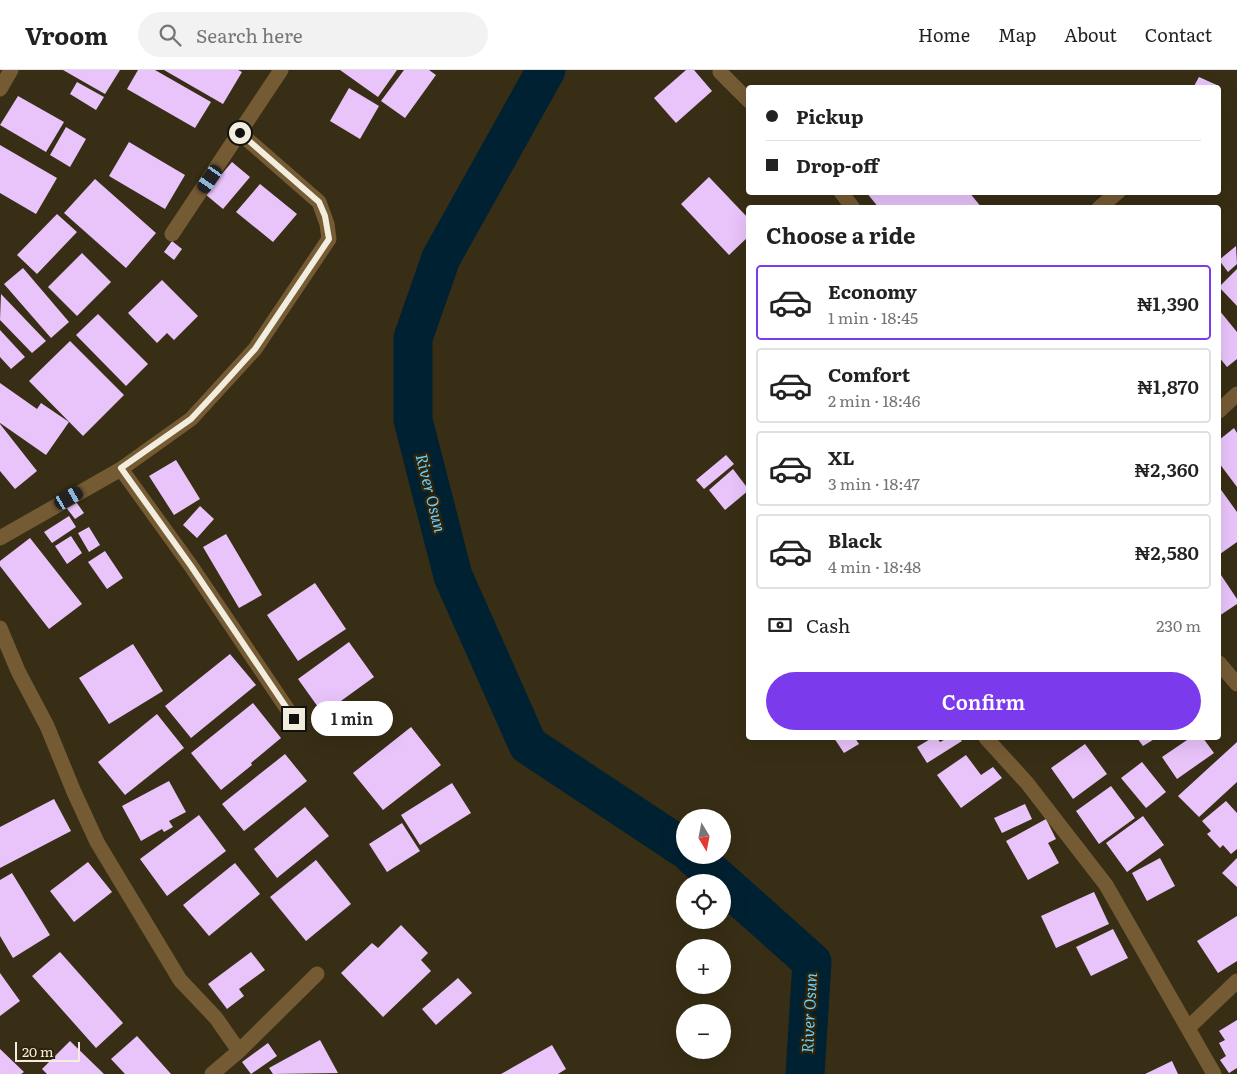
<!DOCTYPE html>
<html lang="en">
<head>
<meta charset="utf-8">
<style>
	body { margin:0; font-family:Literata,serif; background:#f2f2f2; color:#222; height:100vh; display:flex; flex-direction:column; font-size:19px; white-space:nowrap }
	* { box-sizing:border-box; margin:0 }
	p { font-size:16px; color:#767676 }
	.icon { flex:none; width:28px; height:28px; fill:none; stroke:currentColor; stroke-width:2; stroke-linecap:round; stroke-linejoin:round }
	.map { position:relative; flex:1; overflow:hidden }
	.details { position:absolute; left:746px; top:135px; width:475px; height:535px; display:flex; flex-direction:column; background:#fff; border-radius:5px; box-shadow:0 5px 20px #0002 }
	.details>* { flex:none }
	.guide { position:absolute; left:746px; top:15px; width:475px; height:110px; border-radius:5px; box-shadow:0 5px 20px #0002; display:grid; align-content:center; height:110px; padding:0 20px; background:#fff }
	.needle { width:32px; rotate:170deg }
	.controls { position:absolute; left:676px; top:739px; display:grid; gap:10px }
	.controls a { display:grid; place-items:center; width:55px; height:55px; border-radius:50%; background:#fff; box-shadow:0 5px 20px #0002; font-size:25px }
	.scale { position:absolute; left:15px; bottom:12px; width:65px; box-sizing:border-box; padding-left:5px; border:2px solid #f3edde; border-top:0; font-size:14px; line-height:18px; white-space:nowrap; color:#f3edde; -webkit-text-stroke:4px #2d240a; paint-order:stroke }
	.end { position:absolute; width:22px; height:22px; margin:-11px; border:6px solid #f3edde; background:#111; box-shadow:0 0 0 2px #111 }
	.from { border-radius:50% }
	.bubble { position:absolute; height:35px; border-radius:18px; background:#fff; box-shadow:0 5px 20px #0002; font-size:16px; font-weight:600; line-height:35px; text-align:center }
	.car { position:absolute; width:15px; height:30px; margin:-15px -8px; border-radius:6px; box-shadow:0 0 4px 1px #0007; background:linear-gradient(#222 24%,#8ab4d8 0 40%,#222 0 76%,#8ab4d8 0 86%,#222 0) }
	.guide b { display:flex; align-items:center; gap:18px; height:48px; font-size:19px }
	.guide b+b { border-top:1px solid #e0e0e0 }
	.guide i { width:12px; height:12px; background:#222 }
	ul { padding:0; list-style:none }
	li { display:flex; align-items:center; gap:15px; height:75px; margin:0 10px 8px; padding:0 10px; border:2px solid #e0e0e0; border-radius:5px }
	li div { flex:1 }
	li b { display:block; font-size:19px }
	li em { font-style:normal; font-weight:600 }
	li.on { border-color:#7c3aed }
	li>.icon { width:45px; height:45px; stroke-width:1.5 }
	h2 { padding:0 20px; font-size:22px; line-height:60px }
	.pay { display:flex; align-items:center; gap:12px; height:55px; padding:0 20px; font-size:19px }
	.pay p { margin-inline-start:auto }
	.button { display:flex; gap:10px; margin-top:auto; padding:10px 20px }
	.button a { flex:1; height:58px; border-radius:30px; background:#7c3aed; color:#fff; font-size:20px; font-weight:600; line-height:58px; text-align:center }
	header { display:flex; align-items:center; gap:30px; box-sizing:border-box; height:70px; padding:0 25px; background:#fff; border-bottom:1px solid #e0e0e0 }
	header strong { font-size:24px }
	nav { display:flex; gap:28px; margin-inline-start:auto; font-size:18px }
	.search { width:350px; height:45px; background:#f2f2f2; display:flex; align-items:center; gap:12px; box-sizing:border-box; padding:0 18px; border-radius:28px; color:#767676; font-size:19px }
	.map>svg:first-child { display:block }
</style>
</head>
<body>
<header>
<strong>Vroom</strong>
<div class="search"><svg class="icon" aria-label="search" viewBox="0 0 24 24"><circle cx="10" cy="10" r="6"/><path d="M15 15l6 6"/></svg>Search here</div>
<nav><a>Home</a><a>Map</a><a>About</a><a>Contact</a></nav>
</header>
<div class="map">
<svg width="1237" height="1004" viewBox="0 0 1237 1004">
	<rect width="100%" height="100%" fill="#382e15"/>
	<g fill="none" stroke-linecap="round" stroke-linejoin="round">
		<path stroke="#002131" stroke-width="39" d="M546,0L441,188L413,268V350L453,506L528,675L685,779
			M692,785L812,892L805,1004"/>
	</g>
	<path fill="#e9c4fb" d="M63,0H120L105,24Z
		M138,0H155L211,32L195,58L127,19Z
		M164,0H238L242,2L223,34Z
		M340,0H397L378,27Z
		M404,0H429L436,5L405,48L381,31Z
		M686,0H694L712,21L676,53L654,28Z
		M1199,7L1219,16L1218,18L1194,16Z
		M77,12L104,27L96,40L70,24Z
		M349,18L379,36L360,69L330,51Z
		M18,26L64,52L46,82L0,55Z
		M66,57L86,69L70,97L50,85Z
		M129,72L185,105L165,139L109,106Z
		M0,75L57,108L36,144L0,123Z
		M232,92L250,107L223,139L205,124Z
		M709,107L749,149V166L729,185L681,134Z
		M95,109L156,163L126,198L64,143Z
		M260,114L297,144L273,172L236,142Z
		M866,122H969L982,138H879Z
		M57,144L77,162L37,204L17,185Z
		M172,171L182,179L174,190L164,182Z
		M1236,176L1237,194L1228,202L1219,190Z
		M82,183L111,212L77,246L48,217Z
		M23,198L69,252L51,268L4,214Z
		M1237,199V236L1219,217Z
		M162,210L198,246L174,270L167,263L157,273L128,243Z
		M1,224L46,271L32,283L0,250Z
		M1219,240L1237,262V289L1227,297L1219,287Z
		M98,244L148,294L126,316L76,265Z
		M0,260L25,287L11,299L0,287Z
		M70,271L124,325L83,366L29,311Z
		M0,313L37,339L41,333L69,352L46,385L0,353Z
		M0,354L37,401L15,419L0,401Z
		M1234,358L1237,363V417L1219,393V370Z
		M726,385L734,394L704,419L696,410Z
		M176,390L200,429L174,445L149,406Z
		M733,399L749,420L725,440L709,420Z
		M1219,417L1237,442V472L1220,484Z
		M74,429L84,443L75,449L65,436Z
		M200,436L214,449L197,468L183,455Z
		M69,446L76,457L52,473L44,462Z
		M89,457L100,475L89,482L78,463Z
		M226,464L262,525L239,538L203,477Z
		M71,466L82,483L67,494L55,476Z
		M30,468L82,534L49,559L0,496V491Z
		M105,481L123,508L107,519L88,492Z
		M1219,502L1237,529V534L1219,546Z
		M315,513L346,559L298,591L267,545Z
		M349,572L374,607L323,644L298,609Z
		M133,574L163,621L109,654L79,608Z
		M230,584L256,615L191,668L165,636Z
		M253,633L281,668L251,693L252,695L221,720L191,683Z
		M157,644L184,678L125,725L98,692Z
		M411,657L441,695L383,740L353,703Z
		M834,668H855L859,674L844,683Z
		M932,668H937L940,672L948,668H959L962,671L927,693L917,677Z
		M1137,668H1156L1143,676Z
		M1190,668H1203L1214,683L1177,709L1162,687Z
		M1237,672V712L1199,747L1178,726Z
		M1085,674L1107,704L1073,729L1051,698Z
		M285,684L307,711L244,761L222,734Z
		M966,685L981,705L993,697L1002,708L961,738L937,705Z
		M1142,692L1166,722L1146,738L1121,708Z
		M169,711L186,742L169,751L173,757L164,762L162,759L141,771L122,736Z
		M452,713L471,743L420,775L401,745Z
		M1111,716L1135,748L1099,774L1076,741Z
		M54,729L71,761L0,798V757Z
		M1226,731L1237,743V779L1231,784L1223,775L1220,778L1207,764L1211,761L1202,751Z
		M1025,734L1032,749L1002,763L994,748Z
		M305,737L329,766L277,808L254,779Z
		M199,745L226,781L167,826L140,789Z
		M1143,746L1164,775L1127,802L1106,773Z
		M1046,749L1056,769L1048,773L1059,793L1028,810L1006,771Z
		M402,753L420,781L387,802L369,774Z
		M1160,788L1175,816L1147,831L1132,803Z
		M1237,788V817L1222,803Z
		M316,790L351,834L306,871L270,827Z
		M88,792L112,822L74,852L50,821Z
		M235,793L260,824L209,866L183,835Z
		M12,803L50,865L13,888L0,866V810Z
		M1094,822L1109,854L1056,878L1041,846Z
		M1237,846V891L1218,903L1197,871Z
		M401,855L428,883L421,890L431,901L383,947L341,903L372,873L378,878Z
		M1113,859L1128,888L1091,906L1076,877Z
		M60,882L123,953L96,978L32,906Z
		M251,882L265,900L239,919L244,926L227,939L208,914Z
		M0,903L20,931L0,946Z
		M458,908L472,923L436,955L422,939Z
		M1237,950V998L1229,1003L1220,990L1226,986L1219,973L1225,970L1219,961Z
		M137,966L171,1004H125L111,989Z
		M320,970L338,1003L273,1004L269,998Z
		M70,971L104,1004H47L42,999Z
		M268,973L277,986L251,1004L242,992Z
		M552,975L566,999L558,1004H501Z
		M0,979L24,1002L21,1004H0Z
		M1172,991L1178,1004H1145Z"/>
	<g fill="none" stroke-linecap="round" stroke-linejoin="round">
		<path stroke="#755b34" stroke-width="15" d="M720,2L749,31
			M0,19L11,0
			M841,122L853,138
			M1099,138L1118,122
			M172,164L281,0
			M1219,341L1237,324
			M121,399L191,496L294,649
			M0,468L121,399L191,349L255,279L329,169L327,154L319,132L240,63
			M0,558L18,601L47,656L74,722L97,772L180,910L216,948L239,981
			M1219,593L1237,614
			M986,668L1027,713L1106,815L1214,1004
			M1188,958L1237,911
			M212,1004L239,981L317,904"/>
	</g>
	<g fill="none" stroke-linecap="round" stroke-linejoin="round">
		<path stroke="#f3edde" stroke-width="6" d="M240,63L319,132L325,146L329,169L255,279L217,321L191,349L121,398L191,496L294,649"/>
	</g>
	<g text-anchor="middle" stroke-width="5" stroke-linejoin="round" paint-order="stroke">
		<g font-size="16" font-style="italic" fill="#6ccefe" stroke="#2d240a">
			<text transform="translate(431 423) rotate(76)" y="6">River Osun</text>
			<text transform="translate(809 943) rotate(-87)" y="6">River Osun</text>
		</g>
	</g>
</svg>
<div class="controls">
<a><svg class="needle" viewBox="-14 -14 28 28"><path d="M0-13l5 13h-10z" fill="#e53935"/><path d="M0 13l5-13h-10z" fill="#767676"/></svg></a>
<a><svg class="icon" aria-label="locate" viewBox="0 0 24 24"><circle cx="12" cy="12" r="6"/><path d="M12 2v4M12 18v4M2 12h4M18 12h4"/></svg></a>
<a>+</a>
<a>−</a>
</div>
<div class="scale">20 m</div>
<i class="end from" style="left:240px;top:63px"></i>
<i class="end" style="left:294px;top:649px"></i>
<div class="bubble" style="left:311px;top:631px;width:82px">1 min</div>
<i class="car" style="left:210px;top:109px;rotate:215deg"></i>
<i class="car" style="left:69px;top:428px;rotate:60deg"></i>
<div class="guide">
<b><i class="from"></i>Pickup</b>
<b><i></i>Drop-off</b>
</div>
<section class="details">
<h2>Choose a ride</h2>
<ul>
<li class="on"><svg class="icon" aria-label="car" viewBox="0 0 24 24"><path d="M5 17H2v-5l4-1 3-4h7l3 4 3 1v5h-3M9 17h6M6 11h13"/><circle cx="7" cy="17" r="2"/><circle cx="17" cy="17" r="2"/></svg><div><b>Economy</b><p>1 min · 18:45</p></div><em>₦1,390</em></li>
<li><svg class="icon" aria-label="car" viewBox="0 0 24 24"><path d="M5 17H2v-5l4-1 3-4h7l3 4 3 1v5h-3M9 17h6M6 11h13"/><circle cx="7" cy="17" r="2"/><circle cx="17" cy="17" r="2"/></svg><div><b>Comfort</b><p>2 min · 18:46</p></div><em>₦1,870</em></li>
<li><svg class="icon" aria-label="car" viewBox="0 0 24 24"><path d="M5 17H2v-5l4-1 3-4h7l3 4 3 1v5h-3M9 17h6M6 11h13"/><circle cx="7" cy="17" r="2"/><circle cx="17" cy="17" r="2"/></svg><div><b>XL</b><p>3 min · 18:47</p></div><em>₦2,360</em></li>
<li><svg class="icon" aria-label="car" viewBox="0 0 24 24"><path d="M5 17H2v-5l4-1 3-4h7l3 4 3 1v5h-3M9 17h6M6 11h13"/><circle cx="7" cy="17" r="2"/><circle cx="17" cy="17" r="2"/></svg><div><b>Black</b><p>4 min · 18:48</p></div><em>₦2,580</em></li>
</ul>
<div class="pay"><svg class="icon" aria-label="cash" viewBox="0 0 24 24"><path d="M3 7h18v10H3z"/><circle cx="12" cy="12" r="2"/></svg>Cash<p>230 m</p></div>
<div class="button"><a>Confirm</a></div>
</section>
</div>
</body>
</html>
